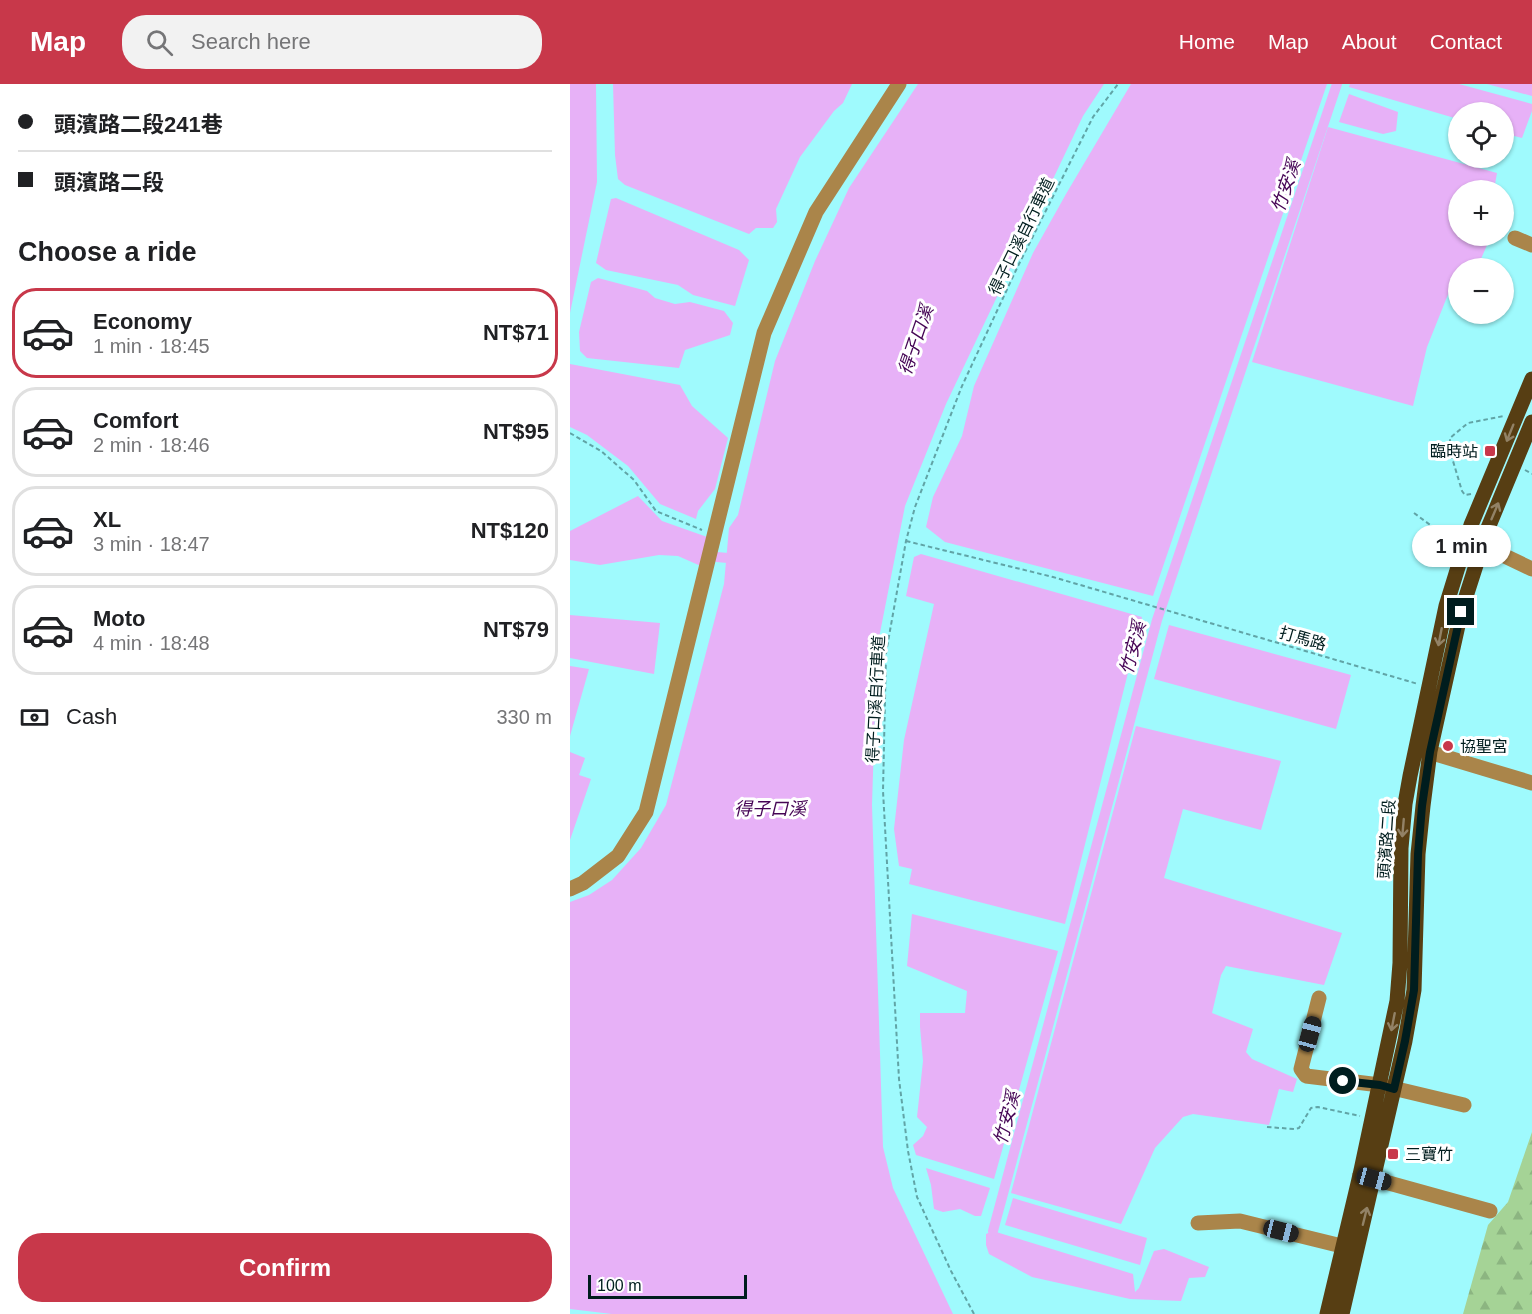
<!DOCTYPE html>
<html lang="en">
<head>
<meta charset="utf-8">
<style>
	body { margin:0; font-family:Arial,"Noto Sans TC",sans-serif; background:#f2f2f2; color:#202124; height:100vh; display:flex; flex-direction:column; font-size:22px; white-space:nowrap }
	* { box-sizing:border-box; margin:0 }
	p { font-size:20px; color:#757577 }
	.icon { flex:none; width:33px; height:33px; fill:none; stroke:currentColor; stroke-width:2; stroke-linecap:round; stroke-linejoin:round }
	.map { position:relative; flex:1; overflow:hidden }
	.details { display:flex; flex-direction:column; background:#fff; width:570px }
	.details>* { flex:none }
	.hud { display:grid; align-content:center; height:132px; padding:0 18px; background:#fff }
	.buttons { position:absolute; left:878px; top:18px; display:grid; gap:12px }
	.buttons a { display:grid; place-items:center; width:66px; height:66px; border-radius:50%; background:#fff; box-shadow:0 2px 4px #0004; font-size:30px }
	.scale { position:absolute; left:18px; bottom:15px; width:159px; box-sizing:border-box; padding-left:6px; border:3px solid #001d1e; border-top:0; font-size:16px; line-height:21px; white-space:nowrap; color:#001d1e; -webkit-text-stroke:4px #fff; paint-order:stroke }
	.end { position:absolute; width:27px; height:27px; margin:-14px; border:8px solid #001d1e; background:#fff; box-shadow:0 0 0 3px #fff }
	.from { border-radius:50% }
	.bubble { position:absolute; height:42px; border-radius:21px; background:#fff; box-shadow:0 2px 4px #0004; font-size:20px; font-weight:800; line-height:42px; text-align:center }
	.car { position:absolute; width:18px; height:36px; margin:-18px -9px; border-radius:8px; box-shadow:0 0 4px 2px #0007; background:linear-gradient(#222 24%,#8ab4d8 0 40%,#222 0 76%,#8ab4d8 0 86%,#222 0) }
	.hud b { display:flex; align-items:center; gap:21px; height:57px; font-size:22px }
	.hud b+b { border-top:2px solid #e0e0e0 }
	.hud i { width:15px; height:15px; background:#202124 }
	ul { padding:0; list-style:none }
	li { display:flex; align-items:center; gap:18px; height:90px; margin:0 12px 9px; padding:0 6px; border:3px solid #e0e0e0; border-radius:24px }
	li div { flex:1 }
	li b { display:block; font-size:22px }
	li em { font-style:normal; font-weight:800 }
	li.selected { border-color:#c8384a }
	li>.icon { width:54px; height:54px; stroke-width:1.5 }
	h2 { padding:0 18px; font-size:27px; line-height:72px }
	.pay { display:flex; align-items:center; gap:15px; height:66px; padding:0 18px; font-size:22px }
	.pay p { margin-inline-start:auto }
	.primary-button { display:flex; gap:12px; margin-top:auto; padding:12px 18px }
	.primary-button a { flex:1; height:69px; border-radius:24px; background:#c8384a; color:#fff; font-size:24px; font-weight:800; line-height:69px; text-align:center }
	header { display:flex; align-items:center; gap:36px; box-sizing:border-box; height:84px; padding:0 30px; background:#c8384a; color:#fff }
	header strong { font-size:28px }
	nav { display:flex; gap:33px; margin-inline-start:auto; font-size:21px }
	.search { width:420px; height:54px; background:#f2f2f2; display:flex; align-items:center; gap:15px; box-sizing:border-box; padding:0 21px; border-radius:24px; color:#757577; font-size:22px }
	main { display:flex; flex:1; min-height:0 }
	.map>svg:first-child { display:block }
</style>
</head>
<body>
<header>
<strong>Map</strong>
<div class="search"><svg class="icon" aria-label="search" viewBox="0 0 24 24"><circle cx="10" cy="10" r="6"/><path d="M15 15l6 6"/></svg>Search here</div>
<nav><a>Home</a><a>Map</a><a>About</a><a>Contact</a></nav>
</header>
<main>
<section class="details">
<div class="hud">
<b><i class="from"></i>頭濱路二段241巷</b>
<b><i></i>頭濱路二段</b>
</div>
<h2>Choose a ride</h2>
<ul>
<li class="selected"><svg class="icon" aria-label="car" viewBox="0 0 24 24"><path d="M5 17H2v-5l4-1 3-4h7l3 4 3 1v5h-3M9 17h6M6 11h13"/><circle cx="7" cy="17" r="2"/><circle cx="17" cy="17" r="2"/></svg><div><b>Economy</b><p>1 min · 18:45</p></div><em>NT$71</em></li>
<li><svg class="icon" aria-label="car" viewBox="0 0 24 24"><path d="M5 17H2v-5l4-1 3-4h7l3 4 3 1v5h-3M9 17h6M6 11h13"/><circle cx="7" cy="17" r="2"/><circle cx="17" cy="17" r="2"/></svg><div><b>Comfort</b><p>2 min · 18:46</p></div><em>NT$95</em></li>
<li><svg class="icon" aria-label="car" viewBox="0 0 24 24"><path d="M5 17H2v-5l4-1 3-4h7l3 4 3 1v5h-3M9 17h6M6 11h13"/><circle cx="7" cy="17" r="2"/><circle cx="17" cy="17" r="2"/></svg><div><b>XL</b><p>3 min · 18:47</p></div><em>NT$120</em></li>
<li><svg class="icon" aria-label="car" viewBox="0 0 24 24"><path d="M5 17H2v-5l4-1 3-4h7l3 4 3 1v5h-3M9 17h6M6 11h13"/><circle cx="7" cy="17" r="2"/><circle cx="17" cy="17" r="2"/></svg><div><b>Moto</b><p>4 min · 18:48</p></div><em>NT$79</em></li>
</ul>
<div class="pay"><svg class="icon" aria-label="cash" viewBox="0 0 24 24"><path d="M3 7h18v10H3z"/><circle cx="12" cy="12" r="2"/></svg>Cash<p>330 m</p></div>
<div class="primary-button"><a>Confirm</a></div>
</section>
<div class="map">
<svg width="962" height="1230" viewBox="0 0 962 1230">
	<defs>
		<pattern id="forest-firs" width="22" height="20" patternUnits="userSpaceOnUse" patternTransform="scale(1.5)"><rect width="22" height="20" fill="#a5d396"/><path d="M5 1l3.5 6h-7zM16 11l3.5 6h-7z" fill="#8cb581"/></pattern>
	</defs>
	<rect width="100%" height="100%" fill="#9ffafd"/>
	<path fill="url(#forest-firs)" d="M962,1048V1230H893L918,1141L938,1118Z"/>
	<path fill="#e7b1f7" d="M0,0H26L27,98L0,229Z
		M43,0H282L273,19L264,27L230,73L206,125L207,138L203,144H186L179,150L55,101L48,95L45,71Z
		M348,0H534L513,32L376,320L335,422L307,564L302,721L313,1063L323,1104L383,1230H42L0,1225V818L19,811L42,796L71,764L96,721L154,500L159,444L168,431L205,277L245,177L279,104Z
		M561,0H757L583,512L375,458L356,443L363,413L392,352L404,302L463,169L496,110Z
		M780,0H889L962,20V27L952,54L933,49V28H888V35L779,3Z
		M917,0H962V12Z
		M779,10L828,28L826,47L813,50L769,38Z
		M758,43L927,89L924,106H888V152H921L907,184H888V207L879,208L857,263L843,322L682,278Z
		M46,114L169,166L179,176L165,222L123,211L108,201L36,186L26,179L41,115Z
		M28,194L77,207L85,214L105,220L120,218L154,227L163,239L160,251L115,266L109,284L17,274L10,267L9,248L21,198Z
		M0,280L110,301L122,322L158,354L145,405L128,427L126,435L90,420L58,382L17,351L0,343Z
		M68,412L92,437L140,454L133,483L108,472L89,471L30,481L0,476V447Z
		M351,470L572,533L495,840L339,800L342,785L329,782L324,745L334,656L364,520L336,512L344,473Z
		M0,531L90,539L84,590L0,574Z
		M599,541L781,591L766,645L584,595Z
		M0,582L19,585L0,652Z
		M566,642L711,677L691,746L613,725L594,794L772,849L754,901L656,882L651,891L642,929L683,945L676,968L682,975L727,995L723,1008L709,1005L699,1041L623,1030L613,1033L585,1064L551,1140L441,1109Z
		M0,668L15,674L9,691L21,695L0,756Z
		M342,830L488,867L424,1095L346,1071L343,1061L353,1052L357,1043L347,1033L353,977L350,943V929H395L397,907L337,882Z
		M356,1084L420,1104L411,1132H405L390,1125L373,1128L364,1125L361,1101Z
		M443,1114L577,1154L570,1181L435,1141Z
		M423,1147L563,1190L565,1208L569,1204L584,1167L594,1165L639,1183L635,1193L619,1194L611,1217L560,1215L462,1193L419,1170L416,1161V1150Z"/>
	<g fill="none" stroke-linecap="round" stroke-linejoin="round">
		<path stroke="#e7b1f7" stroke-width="10" d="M147,473L168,475
			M423,1147L587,536L767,0"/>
		<path stroke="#61a4a6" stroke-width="2" stroke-dasharray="4.5 3" stroke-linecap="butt" d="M0,349L31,367L64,396L86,427L132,446
			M955,386L962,390
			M901,410L895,411L892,407L880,367V354L898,339L934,332
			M844,429L867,446L884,454
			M336,457L483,493L848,600
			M697,1043L724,1045L729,1044L741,1024L748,1023L790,1032
			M404,1230L381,1187L347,1113L338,1067L329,995L313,707L316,569L336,457L345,423L392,302L447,184L523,33L548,0"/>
		<path stroke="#aa854a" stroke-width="15" d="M945,154L962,161
			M897,454L962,485
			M849,665L962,699
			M0,805L13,799L48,772L76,728L194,249L246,128L329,0
			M749,914L731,985L736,992L810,1001L894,1021
			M790,1091L920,1127
			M628,1139L670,1137L784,1165"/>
		<path stroke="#573e13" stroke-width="15" d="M757,1230L790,1091L827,917L830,879L831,764L835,720L840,692L876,522L901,441L962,295
			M772,1230L835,957L844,906L848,770L853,722L860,667L891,528L918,444L962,338"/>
	</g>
	<defs><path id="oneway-shaft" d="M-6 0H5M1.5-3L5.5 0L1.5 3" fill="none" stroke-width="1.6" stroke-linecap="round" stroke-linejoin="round" transform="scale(1.5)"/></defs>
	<g stroke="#928266">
		<use href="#oneway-shaft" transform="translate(940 349) rotate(112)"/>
		<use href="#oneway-shaft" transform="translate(925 427) rotate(-67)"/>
		<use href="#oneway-shaft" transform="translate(870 553) rotate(101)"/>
		<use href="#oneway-shaft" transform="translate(833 744) rotate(95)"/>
		<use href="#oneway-shaft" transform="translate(823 938) rotate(101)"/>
		<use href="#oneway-shaft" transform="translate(795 1132) rotate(-76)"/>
	</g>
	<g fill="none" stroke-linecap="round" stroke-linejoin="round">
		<path stroke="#001d1e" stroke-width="8" d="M773,997L810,1001L824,1005L835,957L844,906L848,770L852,722L860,668L891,528"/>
	</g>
	<g fill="#c8384a" stroke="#fff" stroke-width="2">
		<rect x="914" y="361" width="12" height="12" rx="3"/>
		<circle cx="878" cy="662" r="6"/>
		<rect x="817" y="1064" width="12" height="12" rx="3"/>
	</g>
	<g text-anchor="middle" stroke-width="6" stroke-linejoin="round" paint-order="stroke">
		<g font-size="16" fill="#001d1e" stroke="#fff">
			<text transform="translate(451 152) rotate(-64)" y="6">得子口溪自行車道</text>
			<text transform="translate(733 554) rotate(16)" y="6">打馬路</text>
			<text transform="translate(305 615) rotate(-87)" y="6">得子口溪自行車道</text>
			<text transform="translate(816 755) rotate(-86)" y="6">頭濱路二段</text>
		</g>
		<g font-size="16" fill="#001d1e" stroke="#fff" text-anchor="start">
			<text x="908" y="373" text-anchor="end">臨時站</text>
			<text x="890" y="668">協聖宮</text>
			<text x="835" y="1076">三寶竹</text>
		</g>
		<g font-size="18" font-style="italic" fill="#450455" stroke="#fff">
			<text transform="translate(716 102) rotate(-71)" y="6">竹安溪</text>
			<text transform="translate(346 256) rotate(-71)" y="6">得子口溪</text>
			<text transform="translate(563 564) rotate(-75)" y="6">竹安溪</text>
			<text x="200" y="731">得子口溪</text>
			<text transform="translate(437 1034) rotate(-75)" y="6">竹安溪</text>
		</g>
	</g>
</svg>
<div class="buttons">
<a><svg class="icon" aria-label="locate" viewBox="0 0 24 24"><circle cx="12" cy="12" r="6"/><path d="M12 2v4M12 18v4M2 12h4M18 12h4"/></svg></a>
<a>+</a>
<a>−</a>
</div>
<div class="scale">100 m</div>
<i class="end from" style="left:773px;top:997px"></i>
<i class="end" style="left:891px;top:528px"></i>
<div class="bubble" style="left:842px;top:441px;width:99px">1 min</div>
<i class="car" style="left:740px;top:950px;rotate:15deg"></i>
<i class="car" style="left:804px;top:1095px;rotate:105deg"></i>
<i class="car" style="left:711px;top:1147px;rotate:104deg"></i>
</div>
</main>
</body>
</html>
